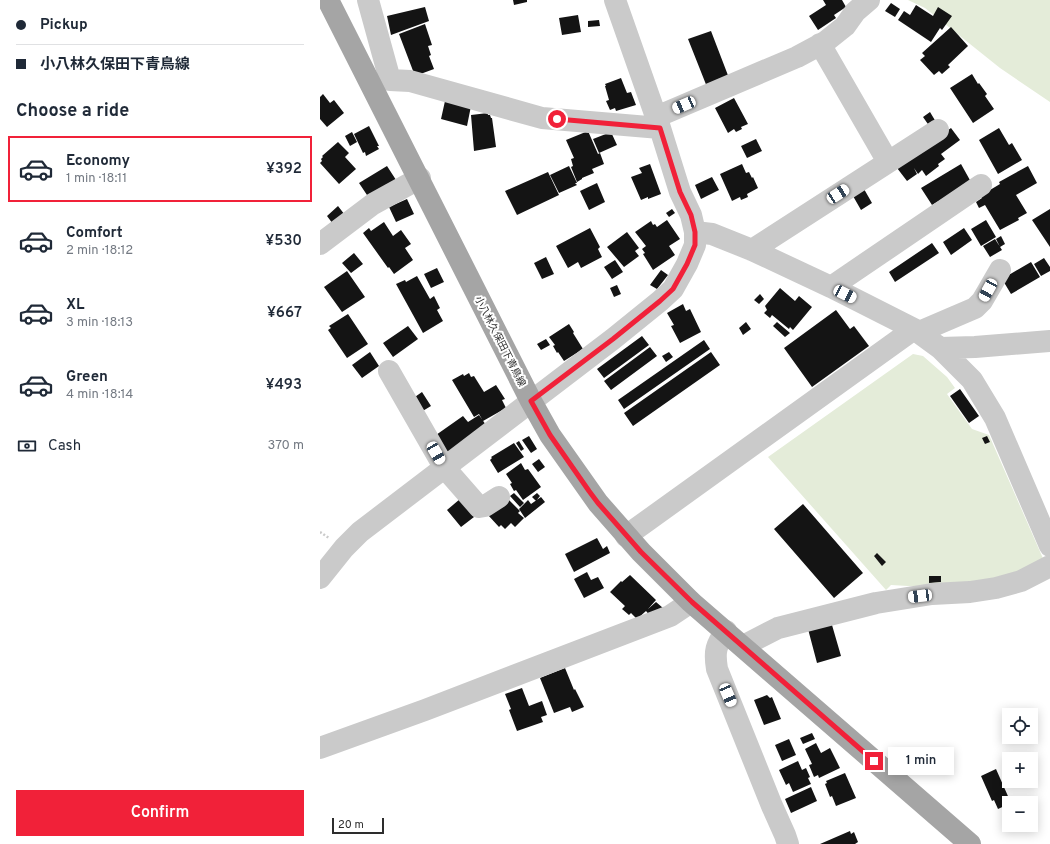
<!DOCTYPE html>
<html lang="en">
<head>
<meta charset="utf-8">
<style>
	body { margin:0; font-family:Overpass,"Noto Sans JP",sans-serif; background:#f2f2f3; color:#1f2937; height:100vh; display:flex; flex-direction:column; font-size:15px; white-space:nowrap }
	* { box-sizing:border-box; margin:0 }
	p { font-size:13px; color:#747a83 }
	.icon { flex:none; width:22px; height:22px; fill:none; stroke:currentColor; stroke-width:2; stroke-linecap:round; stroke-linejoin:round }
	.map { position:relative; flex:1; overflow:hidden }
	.panel { display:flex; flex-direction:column; background:#fff; width:320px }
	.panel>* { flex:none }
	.hud { display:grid; align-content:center; height:88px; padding:0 16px; background:#fff }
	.tools { position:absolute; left:682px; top:708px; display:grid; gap:8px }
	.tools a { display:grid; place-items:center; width:36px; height:36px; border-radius:0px; background:#fff; box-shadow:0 2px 10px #0003; font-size:20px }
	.scale { position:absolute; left:12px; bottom:10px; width:52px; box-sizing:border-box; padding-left:4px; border:2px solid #2d2d2d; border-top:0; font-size:11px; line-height:14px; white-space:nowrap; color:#2d2d2d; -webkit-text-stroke:3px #fff; paint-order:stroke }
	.end { position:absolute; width:18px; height:18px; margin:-9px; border:5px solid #f12139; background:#fff; box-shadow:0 0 0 2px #fff }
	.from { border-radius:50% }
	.bubble { position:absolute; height:28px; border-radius:0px; background:#fff; box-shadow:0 2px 10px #0003; font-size:13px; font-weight:600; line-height:28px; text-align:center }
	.car { position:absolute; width:12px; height:24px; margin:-12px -6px; border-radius:5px; box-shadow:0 0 3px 1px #0007; background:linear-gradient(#fff 24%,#345 0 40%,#fff 0 76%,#345 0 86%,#fff 0) }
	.hud b { display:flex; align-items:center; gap:14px; height:38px; font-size:15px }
	.hud b+b { border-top:1px solid #e0e1e3 }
	.hud i { width:10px; height:10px; background:#1f2937 }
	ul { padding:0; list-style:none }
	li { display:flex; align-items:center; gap:12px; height:66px; margin:0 8px 6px; padding:0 8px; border:2px solid transparent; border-radius:0px }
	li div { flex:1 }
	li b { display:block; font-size:15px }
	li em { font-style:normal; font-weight:600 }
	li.current { border-color:#f12139 }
	li>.icon { width:36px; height:36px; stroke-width:1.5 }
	h2 { padding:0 16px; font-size:18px; line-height:48px }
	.pay { display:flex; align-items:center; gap:10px; height:44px; padding:0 16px; font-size:15px }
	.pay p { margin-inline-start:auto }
	.cta { display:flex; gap:8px; margin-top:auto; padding:8px 16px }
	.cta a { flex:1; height:46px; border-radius:0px; background:#f12139; color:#fff; font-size:16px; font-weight:600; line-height:46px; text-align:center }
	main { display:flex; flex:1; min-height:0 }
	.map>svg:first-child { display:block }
</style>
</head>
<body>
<main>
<section class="panel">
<div class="hud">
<b><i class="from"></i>Pickup</b>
<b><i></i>小八林久保田下青鳥線</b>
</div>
<h2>Choose a ride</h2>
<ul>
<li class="current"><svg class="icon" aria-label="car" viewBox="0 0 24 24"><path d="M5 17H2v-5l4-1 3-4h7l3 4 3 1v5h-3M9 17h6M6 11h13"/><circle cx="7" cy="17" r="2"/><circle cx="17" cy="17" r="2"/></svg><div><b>Economy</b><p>1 min · 18:11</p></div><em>¥392</em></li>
<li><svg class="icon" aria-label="car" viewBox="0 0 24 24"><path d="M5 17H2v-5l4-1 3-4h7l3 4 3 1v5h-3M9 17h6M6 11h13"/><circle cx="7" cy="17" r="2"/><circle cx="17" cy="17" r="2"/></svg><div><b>Comfort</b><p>2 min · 18:12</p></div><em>¥530</em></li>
<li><svg class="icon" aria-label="car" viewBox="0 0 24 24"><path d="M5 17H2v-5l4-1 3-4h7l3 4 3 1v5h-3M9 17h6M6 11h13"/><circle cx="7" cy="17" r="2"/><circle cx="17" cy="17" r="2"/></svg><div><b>XL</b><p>3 min · 18:13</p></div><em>¥667</em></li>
<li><svg class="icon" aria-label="car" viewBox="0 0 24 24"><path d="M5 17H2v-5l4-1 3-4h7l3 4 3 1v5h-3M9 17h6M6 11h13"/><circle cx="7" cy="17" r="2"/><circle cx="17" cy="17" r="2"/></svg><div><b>Green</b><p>4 min · 18:14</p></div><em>¥493</em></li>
</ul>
<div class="pay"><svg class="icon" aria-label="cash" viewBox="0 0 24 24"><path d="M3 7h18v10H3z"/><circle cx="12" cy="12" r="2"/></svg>Cash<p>370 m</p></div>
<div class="cta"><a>Confirm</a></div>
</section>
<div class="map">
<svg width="730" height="844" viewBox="0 0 730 844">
	<rect width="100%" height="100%" fill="#fff"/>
	<path fill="#e4ecd9" d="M588,0H730V102L680,68L605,8Z
		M593,354L603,356L627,377L635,388L627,394L652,429L669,435L725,563L689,578L605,587L571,585L566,590L448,457Z"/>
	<path fill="#141414" d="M193,0H207V2L194,5Z
		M503,0H522L526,7L514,15L516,18L498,30L489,16L506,5Z
		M571,3L580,9L575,17L565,11Z
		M596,5L613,16L618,7L632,16L622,30L620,28L611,42L578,20L584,11L590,15Z
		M105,7L109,21L71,35L67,16Z
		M258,15L261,32L242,35L239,18Z
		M279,20L280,26L268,27V21Z
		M105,24L112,45L108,46L111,55L109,56L114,69L95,76L79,34Z
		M631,27L648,46L628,65L630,67L622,74L619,71L614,75L600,60L605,56L602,53Z
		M391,31L409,78L387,87L368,39Z
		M652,74L658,84L659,83L667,94L665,96L674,109L653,123L630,88Z
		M301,78L307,93L311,92L316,105L296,111L295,108L290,110L286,101L289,100L285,86H286L285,84Z
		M3,94L10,103L14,100L24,113L7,127L0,119V97Z
		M414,98L428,124L421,127L422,129L416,132L414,129L408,133L395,108Z
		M125,101L151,106L147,126L121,119Z
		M610,112L616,122L610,127L603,117Z
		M168,113V115H170L171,118H172L176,147L154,151L151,115Z
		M49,126L59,146H57L59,149L46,156L45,152L43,153L34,134Z
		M631,128L640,140L621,154L625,159L618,164L619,166L606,176L602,170L598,174L594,168L597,174L587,181L577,168Z
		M679,128L689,145L692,143L702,160L678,174L659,140Z
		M268,131L278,154L280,153L284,164L272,169L274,173L262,178V179L257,182L251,167L253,166L251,159L254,158L246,140Z
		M32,132L37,142L30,146L25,136Z
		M291,132L297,145L279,153L273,139Z
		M436,139L442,151L427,158L421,146Z
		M18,142L29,153L25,157L36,169L19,184L0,163L2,161L1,159L3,157L2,156Z
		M330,164L341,194L328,199V197L321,200L311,177L322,173L319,168Z
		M422,164L426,173L429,172L432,178L433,177L438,188L427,194L428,197L421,200L420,197L412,201L400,174Z
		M641,164L651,182L612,205L601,188Z
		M67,166L78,183L51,201L39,183Z
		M249,166L257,183H255L257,185L239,193L230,175Z
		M708,166L717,183L696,195L707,213L698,218L699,220L680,230L665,205L659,208L656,202L662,198L660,196L680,184L679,182Z
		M228,172L239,195L197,215L185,191Z
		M392,177L399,190L381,199L375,185Z
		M277,183L285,202L269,210L260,191Z
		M544,189L552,203L541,210L533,196Z
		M87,199L94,214L76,222L69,207Z
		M18,206L28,219L16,228L7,216Z
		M352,209L355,213L349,217L346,213Z
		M730,209V247L712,220Z
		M347,220L360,239L349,246L355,255L333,270L323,254L325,253L322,249L326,246L315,232L331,221L333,225L335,224L337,227Z
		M666,220L676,237L661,246L651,229Z
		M64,222L73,236L81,230L91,244L85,248L93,260L74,274L69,267L68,268L43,233L49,228L51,231Z
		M270,228L280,247L278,249L282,257L261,268L258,262L248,268L236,246Z
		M644,228L652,240L631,255L623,242Z
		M307,232L319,248L315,251L319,256L304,267L287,247Z
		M681,236L685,244L680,247L676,239Z
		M675,239L682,250L670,257L663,246Z
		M612,243L619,253L575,282L569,272Z
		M34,253L43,264L31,273L22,263Z
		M226,257L234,274L222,279L214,263Z
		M724,258L730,267V271L721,276L714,264Z
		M295,260L303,272L292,279L284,267Z
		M711,262L720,277L691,294L682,279Z
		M117,268L124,282L111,288L104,274Z
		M341,270L348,275L337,289L330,285Z
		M27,271L45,297L22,312L4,287Z
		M97,276L110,299L114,296L120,308L117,310L123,321L103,333L76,284L85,280L86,282Z
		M297,285L301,294L294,297L290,288Z
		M460,288L475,301L479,296L492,307L473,330L470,327L469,329L452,315L450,318L444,313L447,310L445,306Z
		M440,294L444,299L439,304L434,300Z
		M363,304L366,311L370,309L381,332L360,343L351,326L354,325L347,313Z
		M516,310L530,329L534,326L549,346L492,387L464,348Z
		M28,314L48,344L27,358L8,330L11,328L9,326Z
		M426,322L431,329L423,335L419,328Z
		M457,322L470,333L465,337L453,326Z
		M249,324L254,332L253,333L263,349L244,361L238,352L237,353L233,346L235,345L229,337Z
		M88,326L98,339L73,357L63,343Z
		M322,336L329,345L284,378L277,369Z
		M226,339L230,345L221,350L217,344Z
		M384,340L390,349L304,409L298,400Z
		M330,347L337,356L291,390L284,381Z
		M50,352L59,366L42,378L32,365Z
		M349,352L353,357L346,362L342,356Z
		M391,352L400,365L313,426L304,413Z
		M149,373L151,377L154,376L164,392L176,385L185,399L182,400L186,408L163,421L159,414L154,417L132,380L143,374L144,376Z
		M640,389L659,416L649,423L630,396Z
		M102,392L111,406L101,412L92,399Z
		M159,415L168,428L126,455L116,435L143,416L148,422Z
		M209,436L217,449L211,453L202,440Z
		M667,436L670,442L665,444L662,438Z
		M199,441L204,449L201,451L196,443Z
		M194,443L204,457L178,473L170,460L172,458L171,457Z
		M219,459L225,467L218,472L212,464Z
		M201,463L205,470L208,469L221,487L203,500L196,490L194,491L190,484L192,483L186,474Z
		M194,493L204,503L200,507L190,496Z
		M217,493L220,496L216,501L212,497Z
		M221,497L225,502L205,518L199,509L208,500L211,504Z
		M187,498L200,511L198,513L204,518L195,527L191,523L185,529L181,525L179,527L168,515Z
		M140,499L154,517L141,527L127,510Z
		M483,504L543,573L514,598L454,529Z
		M277,538L283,549L287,546L290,553L254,572L245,554Z
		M557,553L566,562L562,566L554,556Z
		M267,572L271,580L278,577L284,588L264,598L254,579Z
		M310,575L336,600L328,609L336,602L343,608L332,618L326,611L317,619L311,613L309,615L302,609L305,606L290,592L301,581L302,582Z
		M609,576H621V582L609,583Z
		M512,625L521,656L497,663L488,629Z
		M245,668L254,690L255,689L264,707L252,712L250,707L234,713L220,678Z
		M202,688L209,706L222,701L227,715L221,717L223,722L197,731L189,710L191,709L185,694Z
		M447,695L450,698L452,697L461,719L444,725L434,700Z
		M492,733L495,739L483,744L480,738Z
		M469,739L476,755L462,761L455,745Z
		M496,743L501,753L510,748L520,768L499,778L498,775L494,777L489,765L492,764L485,749Z
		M478,761L482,770L486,768L490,777L488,778L491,784L473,792L469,783L466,785L459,770Z
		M676,769L691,803L678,809L674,800L672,801L661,776Z
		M525,773L536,798L516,806L512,796L510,797L505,784L507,783L506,781Z
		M491,787L497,801L471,813L465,799Z
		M530,831L531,834L534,832L538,842L535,844H500Z"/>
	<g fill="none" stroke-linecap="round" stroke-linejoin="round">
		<path stroke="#cacaca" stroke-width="2.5" stroke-dasharray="2 2" stroke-linecap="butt" d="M0,532L9,538"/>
		<path stroke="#cacaca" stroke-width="22" d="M48,0L70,80L90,81L222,118L340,128
			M500,44L568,162
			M336,117L477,57L505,42L525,26L535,12L549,0
			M375,232L392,234L432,250L511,287L594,329L620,348L652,380L675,418L730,546
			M0,244L53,204L100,178
			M432,250L618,130
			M511,287L661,185
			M599,332L655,308L662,301L680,270
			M620,348L655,347L730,341
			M69,371L124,467L159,507L165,506L179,497
			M306,536L594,329
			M0,578L24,548L40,532L293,339L340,301L353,289L367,264L375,245V232L371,215L360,192L340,128L295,0
			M406,631C396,645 394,651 397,669L452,806L465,835L468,844
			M423,646L458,628L556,603L612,594L650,592L676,588L701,581L730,566
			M0,748L105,710L350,616L371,602"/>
		<path stroke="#a5a5a5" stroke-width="22" d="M8,0L211,401L230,435L278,503L321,552L371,602L650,844"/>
	</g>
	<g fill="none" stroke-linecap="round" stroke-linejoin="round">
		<path stroke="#f12139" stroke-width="5" d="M237,119L340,128L360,192L371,215L375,232V245L367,264L353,289L340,301L293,339L211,401L230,435L269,491L278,503L321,552L372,602L554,761"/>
	</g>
	<g text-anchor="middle" stroke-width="4" stroke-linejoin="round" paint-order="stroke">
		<g font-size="10" fill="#2d2d2d" stroke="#fff">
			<text transform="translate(181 341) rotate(63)" y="4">小八林久保田下青鳥線</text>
		</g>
	</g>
</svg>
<div class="tools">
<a><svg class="icon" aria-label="locate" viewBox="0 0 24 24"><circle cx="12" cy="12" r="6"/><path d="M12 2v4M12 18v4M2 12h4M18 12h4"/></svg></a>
<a>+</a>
<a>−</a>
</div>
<div class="scale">20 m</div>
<i class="end from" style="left:237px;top:119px"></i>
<i class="end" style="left:554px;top:761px"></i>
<div class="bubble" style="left:568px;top:747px;width:66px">1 min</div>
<i class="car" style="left:364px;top:105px;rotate:247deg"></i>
<i class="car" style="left:518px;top:194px;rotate:57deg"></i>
<i class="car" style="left:668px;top:290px;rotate:209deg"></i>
<i class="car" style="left:525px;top:294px;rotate:117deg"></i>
<i class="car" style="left:116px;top:453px;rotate:150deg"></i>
<i class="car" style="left:600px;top:596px;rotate:263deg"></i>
<i class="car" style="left:408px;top:695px;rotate:157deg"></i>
</div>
</main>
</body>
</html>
